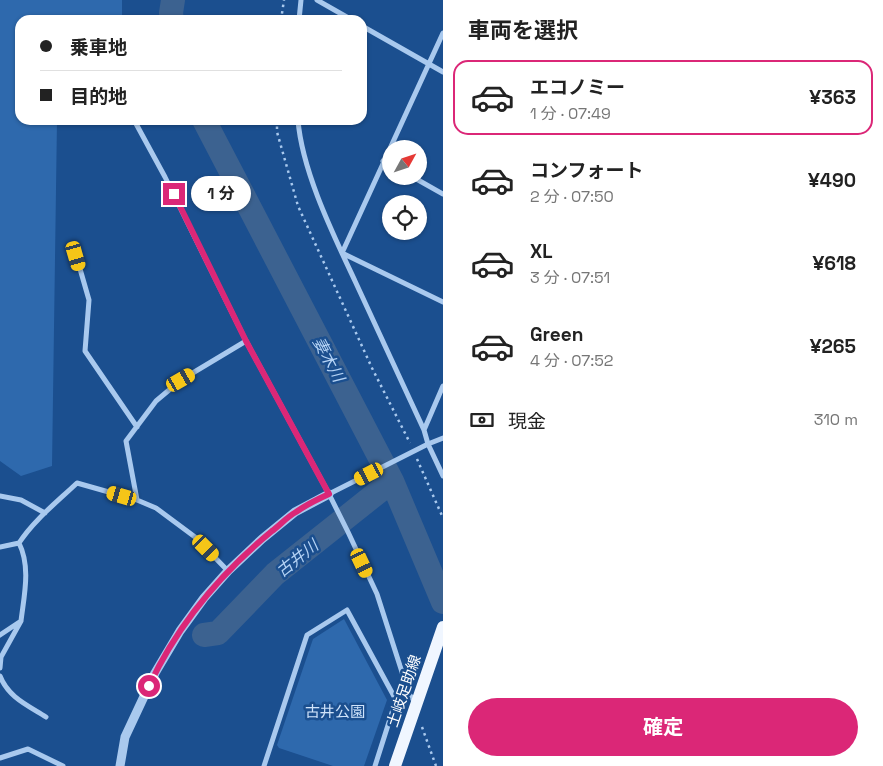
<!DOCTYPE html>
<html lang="ja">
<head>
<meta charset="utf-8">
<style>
	body { margin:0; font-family:"Space Grotesk","Noto Sans JP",sans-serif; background:#f2f2f2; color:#222; height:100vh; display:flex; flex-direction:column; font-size:19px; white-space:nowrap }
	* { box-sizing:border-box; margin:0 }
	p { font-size:16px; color:#767676 }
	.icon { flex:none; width:28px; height:28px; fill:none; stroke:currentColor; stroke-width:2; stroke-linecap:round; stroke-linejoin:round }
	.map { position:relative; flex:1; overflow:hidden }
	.drawer { display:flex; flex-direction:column; background:#fff; width:440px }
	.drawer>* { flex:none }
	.top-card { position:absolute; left:15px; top:15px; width:352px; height:110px; border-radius:15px; box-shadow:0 1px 4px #0004; display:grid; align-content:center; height:110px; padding:0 25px; background:#fff }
	.needle { width:32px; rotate:50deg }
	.tools { position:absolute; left:382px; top:140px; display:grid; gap:10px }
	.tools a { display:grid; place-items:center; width:45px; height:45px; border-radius:50%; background:#fff; box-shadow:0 1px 4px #0004; font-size:25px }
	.end { position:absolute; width:22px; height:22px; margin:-11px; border:6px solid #db2777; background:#fff; box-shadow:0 0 0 2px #fff }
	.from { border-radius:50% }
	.bubble { position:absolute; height:35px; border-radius:18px; background:#fff; box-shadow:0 1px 4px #0004; font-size:16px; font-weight:700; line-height:35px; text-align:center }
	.car { position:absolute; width:15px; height:30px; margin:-15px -8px; border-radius:6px; box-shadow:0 0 4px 1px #0007; background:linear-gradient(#f5c518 24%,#345 0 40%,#f5c518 0 76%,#345 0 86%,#f5c518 0) }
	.top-card b { display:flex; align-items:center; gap:18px; height:48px; font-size:19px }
	.top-card b+b { border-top:1px solid #e0e0e0 }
	.top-card i { width:12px; height:12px; background:#222 }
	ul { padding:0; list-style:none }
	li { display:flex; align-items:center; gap:15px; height:75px; margin:0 10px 8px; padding:0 15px; border:2px solid transparent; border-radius:15px }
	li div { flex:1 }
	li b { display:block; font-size:19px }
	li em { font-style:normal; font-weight:700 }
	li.selected { border-color:#db2777 }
	li>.icon { width:45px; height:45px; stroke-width:1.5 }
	h2 { padding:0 25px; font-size:22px; line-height:60px }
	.pay { display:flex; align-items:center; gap:12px; height:55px; padding:0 25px; font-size:19px }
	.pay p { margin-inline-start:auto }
	.button { display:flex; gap:10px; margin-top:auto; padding:10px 25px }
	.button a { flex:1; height:58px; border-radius:30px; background:#db2777; color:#fff; font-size:20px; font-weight:700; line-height:58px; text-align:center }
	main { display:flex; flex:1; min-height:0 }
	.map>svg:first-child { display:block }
</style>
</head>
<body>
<main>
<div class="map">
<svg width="443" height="766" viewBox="0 0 443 766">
	<rect width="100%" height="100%" fill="#1b4f8f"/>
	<path fill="#2e69ad" d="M0,0H122V20H20V120H57L52,466L21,476L0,461Z
		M344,619L387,700L364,766H333L279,748L277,745L313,639Z"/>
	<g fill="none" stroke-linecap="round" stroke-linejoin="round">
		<path stroke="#3c6290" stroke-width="24" d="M172,20L171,13L173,0
			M204,120L392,481L443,602
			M204,635L218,633L275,574L392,481"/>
		<path stroke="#a9c9ee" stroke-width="2.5" stroke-dasharray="2.5 4" stroke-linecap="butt" d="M281,20L284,0
			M277,120V132L298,206L372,368L410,443
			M417,459L443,518
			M422,727L436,766"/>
		<path stroke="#a9c9ee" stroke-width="5" d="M317,0L352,20
			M299,20L301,0
			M362,26L443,72
			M443,33L342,253L443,302
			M134,120L165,177L246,341L329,494L348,532L377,594L409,694L415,702
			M298,120C302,171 333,234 355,281C378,331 401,380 424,430L428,444L443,476
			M383,161L391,166
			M411,176L443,194
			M76,255L89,300L85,351L137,427
			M424,430L443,386
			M329,494L428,444L443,438
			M0,496L21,500L45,513
			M137,500L126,441L156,401L181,380L246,341
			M0,547L19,543C34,520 57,502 77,483L137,500L156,508L195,537L228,571
			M0,635L21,621C24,596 31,567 19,543
			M0,668L1,657L21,621
			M0,676C8,697 27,705 46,717
			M0,758L28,749L63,766
			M264,766L307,635L347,610L396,700L375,766"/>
		<path stroke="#a9c9ee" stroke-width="9" d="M120,766L125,737L155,673L180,631L204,598L228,571L262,539L295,512L329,494"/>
		<path stroke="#f0f6ff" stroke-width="12" d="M395,766L443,627"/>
	</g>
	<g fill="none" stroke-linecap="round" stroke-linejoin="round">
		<path stroke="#db2777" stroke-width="6" d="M149,686C177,626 221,573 272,531C280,525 287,517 296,512C306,505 318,499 329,494L246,341L174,194"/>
	</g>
	<g text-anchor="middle" stroke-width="5" stroke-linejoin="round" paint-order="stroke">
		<g font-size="15" fill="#fff" stroke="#1b4f8f">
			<text transform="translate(404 691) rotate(-71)" y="5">土岐足助線</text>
		</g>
		<g font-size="15" fill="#cfe3fa" stroke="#1b4f8f">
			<text x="335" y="717">古井公園</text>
		</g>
		<g font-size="16" font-style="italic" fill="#b5d3f5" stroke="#1b4f8f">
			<text transform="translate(329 359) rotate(62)" y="6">妻木川</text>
			<text transform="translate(297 558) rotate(-39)" y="6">古井川</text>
		</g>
	</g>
</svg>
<div class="tools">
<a><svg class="needle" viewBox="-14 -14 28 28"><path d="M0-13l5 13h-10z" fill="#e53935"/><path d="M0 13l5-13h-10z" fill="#767676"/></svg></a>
<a><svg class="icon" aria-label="locate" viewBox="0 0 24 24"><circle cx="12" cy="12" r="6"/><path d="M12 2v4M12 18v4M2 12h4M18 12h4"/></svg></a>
</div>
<i class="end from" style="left:149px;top:686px"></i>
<i class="end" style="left:174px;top:194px"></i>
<div class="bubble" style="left:191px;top:176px;width:60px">1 分</div>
<i class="car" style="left:76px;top:256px;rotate:164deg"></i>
<i class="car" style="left:181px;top:380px;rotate:60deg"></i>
<i class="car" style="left:369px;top:474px;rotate:243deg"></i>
<i class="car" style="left:122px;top:496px;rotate:286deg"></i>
<i class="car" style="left:206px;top:548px;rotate:135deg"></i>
<i class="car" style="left:362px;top:563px;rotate:155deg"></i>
<div class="top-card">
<b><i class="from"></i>乗車地</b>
<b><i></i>目的地</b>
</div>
</div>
<section class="drawer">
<h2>車両を選択</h2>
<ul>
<li class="selected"><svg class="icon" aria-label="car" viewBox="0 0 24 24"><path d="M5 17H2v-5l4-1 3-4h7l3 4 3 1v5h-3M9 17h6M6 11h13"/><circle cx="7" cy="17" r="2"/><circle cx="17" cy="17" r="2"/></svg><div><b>エコノミー</b><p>1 分 · 07:49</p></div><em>¥363</em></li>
<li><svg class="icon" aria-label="car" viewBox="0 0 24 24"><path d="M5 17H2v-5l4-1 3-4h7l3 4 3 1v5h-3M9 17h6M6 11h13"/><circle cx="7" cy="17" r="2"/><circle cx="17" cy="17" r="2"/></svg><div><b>コンフォート</b><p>2 分 · 07:50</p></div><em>¥490</em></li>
<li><svg class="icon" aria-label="car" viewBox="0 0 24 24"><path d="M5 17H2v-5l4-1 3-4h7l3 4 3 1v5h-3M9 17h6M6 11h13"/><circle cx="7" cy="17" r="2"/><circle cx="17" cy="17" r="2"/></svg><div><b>XL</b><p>3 分 · 07:51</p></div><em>¥618</em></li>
<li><svg class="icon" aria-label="car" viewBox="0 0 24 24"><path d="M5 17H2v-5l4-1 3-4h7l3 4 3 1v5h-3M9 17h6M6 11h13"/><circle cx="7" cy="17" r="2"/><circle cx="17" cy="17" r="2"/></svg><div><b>Green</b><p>4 分 · 07:52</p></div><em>¥265</em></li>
</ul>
<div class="pay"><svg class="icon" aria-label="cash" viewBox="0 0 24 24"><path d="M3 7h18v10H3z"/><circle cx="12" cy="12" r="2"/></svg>現金<p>310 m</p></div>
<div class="button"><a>確定</a></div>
</section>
</main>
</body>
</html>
